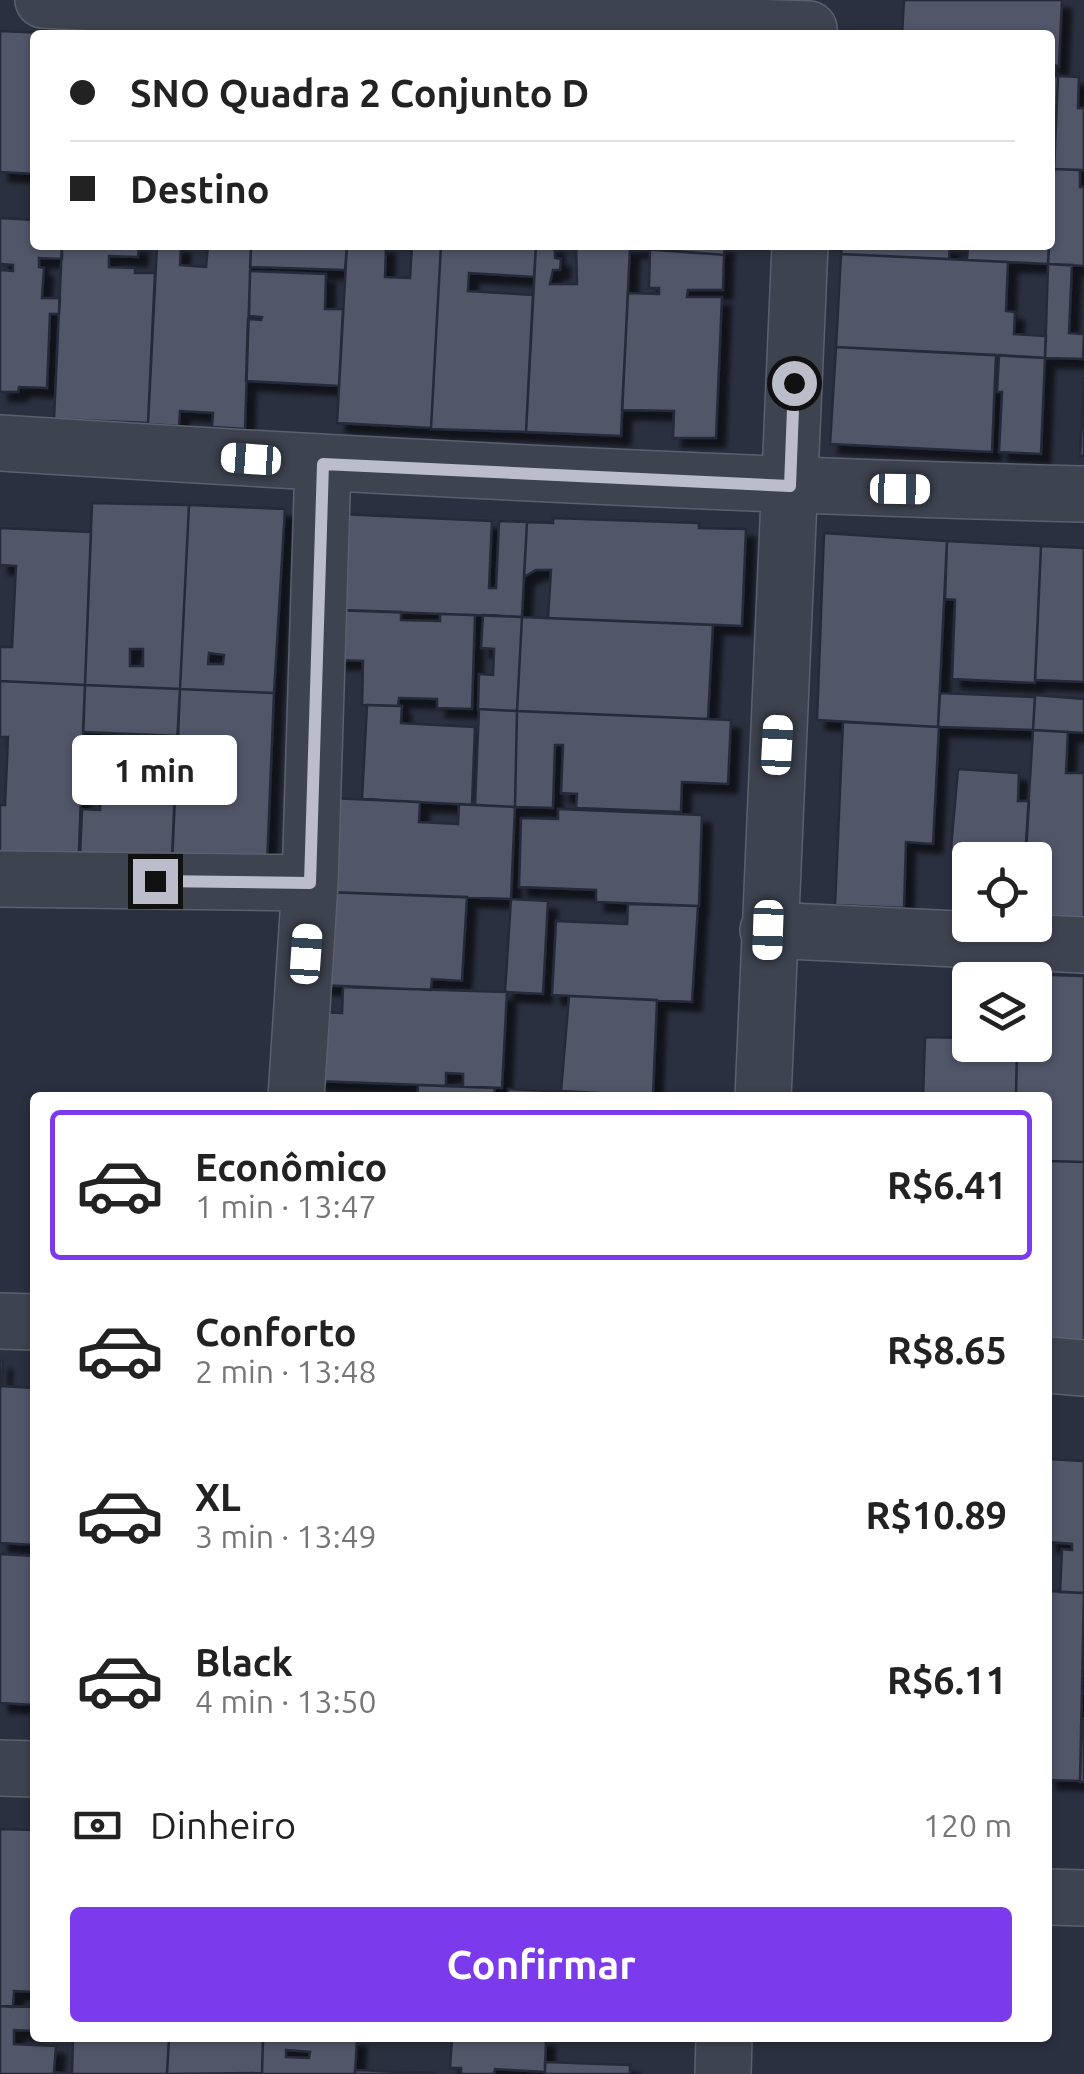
<!DOCTYPE html>
<html lang="pt">
<head>
<meta charset="utf-8">
<style>
	body { margin:0; font-family:Ubuntu,sans-serif; background:#f2f2f2; color:#222; height:100vh; display:flex; flex-direction:column; font-size:38px; white-space:nowrap }
	* { box-sizing:border-box; margin:0 }
	p { font-size:32px; color:#767676 }
	.icon { flex:none; width:55px; height:55px; fill:none; stroke:currentColor; stroke-width:2; stroke-linecap:round; stroke-linejoin:round }
	.map { position:relative; flex:1; overflow:hidden }
	.drawer { position:absolute; left:30px; top:1092px; width:1022px; height:950px; display:flex; flex-direction:column; background:#fff; border-radius:10px; box-shadow:0 2px 8px #0004 }
	.drawer>* { flex:none }
	.banner { position:absolute; left:30px; top:30px; width:1025px; height:220px; border-radius:10px; box-shadow:0 2px 8px #0004; display:grid; align-content:center; height:220px; padding:0 40px; background:#fff }
	.fabs { position:absolute; left:952px; top:842px; display:grid; gap:20px }
	.fabs a { display:grid; place-items:center; width:100px; height:100px; border-radius:10px; background:#fff; box-shadow:0 2px 8px #0004; font-size:50px }
	.end { position:absolute; width:45px; height:45px; margin:-22px; border:12px solid #bbbeca; background:#111; box-shadow:0 0 0 5px #111 }
	.from { border-radius:50% }
	.bubble { position:absolute; height:70px; border-radius:10px; background:#fff; box-shadow:0 2px 8px #0004; font-size:32px; font-weight:700; line-height:70px; text-align:center }
	.car { position:absolute; width:30px; height:60px; margin:-30px -15px; border-radius:12px; box-shadow:0 0 8px 2px #0007; background:linear-gradient(#fff 24%,#345 0 40%,#fff 0 76%,#345 0 86%,#fff 0) }
	.banner b { display:flex; align-items:center; gap:35px; height:95px; font-size:38px }
	.banner b+b { border-top:2px solid #e0e0e0 }
	.banner i { width:25px; height:25px; background:#222 }
	ul { padding:18px 0 0; list-style:none }
	li { display:flex; align-items:center; gap:30px; height:150px; margin:0 20px 15px; padding:0 20px; border:5px solid transparent; border-radius:10px }
	li div { flex:1 }
	li b { display:block; font-size:38px }
	li em { font-style:normal; font-weight:700 }
	li.current { border-color:#7c3aed }
	li>.icon { width:90px; height:90px; stroke-width:1.5 }
	.pay { display:flex; align-items:center; gap:25px; height:110px; padding:0 40px; font-size:38px }
	.pay p { margin-inline-start:auto }
	.cta { display:flex; gap:20px; margin-top:auto; padding:20px 40px }
	.cta a { flex:1; height:115px; border-radius:10px; background:#7c3aed; color:#fff; font-size:40px; font-weight:700; line-height:115px; text-align:center }
	.map>svg:first-child { display:block }
</style>
</head>
<body>
<div class="map">
<svg width="1084" height="2074" viewBox="0 0 1084 2074">
	<defs>
		<filter id="shadow"><feDropShadow dx="9" dy="9" stdDeviation="2.5" flood-color="#0009"/></filter>
	</defs>
	<rect width="100%" height="100%" fill="#2b3040"/>
	<path fill="#515669" stroke="#252938" stroke-width="2.5" fill-rule="evenodd" filter="url(#shadow)" d="M904,0H1062L1059,66L1050,65V35H902Z
		M0,31L72,34L35,35V174L0,172Z
		M1050,76H1058L1054,169H1050Z
		M1058,76L1079,77L1078,108H1084V170L1054,169Z
		M1050,169H1054L1050,236Z
		M1054,169L1080,170V187H1084V266L1048,264Z
		M0,218L35,220V245H62V259L39,258V267L44,268L42,298H60L59,314H50L47,388L19,387L18,392H0V270L13,271V265L2,264L0,267Z
		M62,245H139L138,257L109,256V267L135,268V273H155L148,423L54,419Z
		M157,245H181L180,265L206,267L208,245H251L245,429L212,427L213,413L180,411L179,426L148,424Z
		M251,245H347L345,270L250,267Z
		M347,245H386L385,277L410,278L412,245H441L431,428L337,423Z
		M441,245H536L534,277L469,273L468,291L533,295L526,432L431,429Z
		M536,245H555V258L561,259L560,270H553L550,284H577L576,245L630,248L621,436L526,432Z
		M571,245H630V248Z
		M630,245H725L724,255L630,248Z
		M842,245H1049L1048,264L967,260L968,246L950,245L949,259L841,254Z
		M650,249L724,255L723,290H688L687,297H722L716,438H673L674,411L622,410L628,293L659,294V288H649Z
		M841,254L1008,262L1006,311L1015,312L1014,334L1046,336L1045,358L836,347Z
		M1048,264L1072,265L1069,333L1084,334L1083,359L1045,358Z
		M250,271L326,274L325,309H343L339,386L246,381L248,319L261,320L262,317L249,316Z
		M836,347L996,355L992,452L830,444Z
		M999,355L1045,358L1041,454L999,452L1002,392H997Z
		M1084,377V456H1080Z
		M92,503L189,505L180,689L85,685ZM130,649H143V666H130Z
		M189,505L285,509L274,693L180,689ZM209,653L224,655L223,664H208Z
		M340,514L492,521L489,588H496L499,521L527,522L522,617L336,610Z
		M553,518L699,523V528L746,529L742,626L548,618L551,570H536L524,577L527,522L553,523Z
		M0,528L91,532L85,685L0,681V647H12L16,566L0,565Z
		M824,533L947,541L938,727L817,720Z
		M947,541L1041,546L1035,683L952,679L955,600L945,599Z
		M1041,546L1084,548V682L1035,680Z
		M339,610L401,612V620L440,621V614L475,615L472,709L437,708V699L399,698L398,706L362,705L363,661L337,660Z
		M483,615L522,617L517,711L478,709L479,674L493,675L494,649L481,648Z
		M522,617L713,625L708,719L517,711Z
		M0,681L85,685L78,878L0,875V805H5L8,737H0Z
		M85,685L180,689L178,736L83,732Z
		M180,689L274,693L266,890L171,886L175,797H192L193,781H175Z
		M940,693L1035,697L1033,730L938,727Z
		M1035,695L1084,699V733L1033,730Z
		M367,705L402,706L401,723L475,727L472,805L362,799Z
		M479,709L517,711L515,807L475,805Z
		M517,711L731,720L728,784L682,782L681,812L576,808L577,794L561,793L563,745H555L553,808L515,807Z
		M843,722L939,727L933,844L906,842L904,908L835,905Z
		M1033,730L1068,732L1066,773H1084V922L1035,920V860H1025Z
		M103,736L177,739L171,883L79,879L82,809L100,810Z
		M958,769L1019,773L1018,801H1029L1026,852L951,848Z
		M330,798L420,802L419,822L458,824L459,804L515,807L511,899L326,892Z
		M558,809L702,815L699,906L596,902V890L519,887L521,818L558,819Z
		M326,892L467,897L462,981L432,979L431,990L317,985Z
		M511,899L548,901L543,994L505,992Z
		M628,904L698,906L692,1002L552,995L556,921L627,924Z
		M968,972L1019,974V980H970V1045H1017L1016,1098H923L925,1037L966,1038Z
		M1019,974L1084,976V1162L1048,1161V1098H1016L1017,1045H1035V980H1019Z
		M343,987L507,992L502,1088L315,1081L316,1012L342,1013ZM446,1073L463,1074V1085H446Z
		M569,996L657,1000L653,1096L561,1091Z
		M418,1085L495,1088L494,1098H417Z
		M508,1089L653,1096L692,1098H508Z
		M1048,1161L1084,1162V1347L1048,1345Z
		M0,1361H3L2,1386L35,1388V1545L0,1543Z
		M1048,1459L1084,1461V1593L1060,1592L1062,1549L1072,1550V1544L1048,1542Z
		M0,1554L35,1556V1705L0,1703Z
		M1048,1591L1084,1593L1080,1781L1048,1780Z
		M1082,1718L1084,1719V1782H1080Z
		M0,1829L35,1830V1992L14,1991L13,2007L0,2006Z
		M0,2006L35,2007V2031L14,2030V2044L56,2046L54,2072L72,2074H0Z
		M73,2038H169L167,2074H72Z
		M169,2038H263L262,2073L167,2074Z
		M263,2038H357L355,2074H262ZM286,2050L310,2052L309,2058L286,2057Z
		M452,2038H546L545,2072L495,2069L494,2074H461V2068H450Z
		M545,2062L630,2065V2074H545Z
		M355,2070L435,2073V2074H355Z"/>
	<g fill="none" stroke-linecap="round" stroke-linejoin="round">
		<g stroke="#5c606e" stroke-width="58">
			<path id="minor" d="M43,0L249,11L809,29
				M0,443C361,466 722,485 1084,494
				M0,879L310,883
				M768,930L1084,945
				M296,1098L310,883L323,463
				M763,1098L800,245
				M0,1321L35,1322
				M1048,1365L1084,1368
				M0,1768L35,1769
				M1048,1897L1084,1898
				M723,2074L724,2038"/>
		</g>
		<use href="#minor" stroke="#3e4350" stroke-width="55"/>
	</g>
	<g fill="none" stroke-linecap="round" stroke-linejoin="round">
		<path stroke="#bbbeca" stroke-width="12" d="M155,881L310,883L323,464L790,486L794,383"/>
	</g>
</svg>
<div class="fabs">
<a><svg class="icon" aria-label="locate" viewBox="0 0 24 24"><circle cx="12" cy="12" r="6"/><path d="M12 2v4M12 18v4M2 12h4M18 12h4"/></svg></a>
<a><svg class="icon" aria-label="layers" viewBox="0 0 24 24"><path d="M12 4l9 5-9 5-9-5zM3 14l9 5 9-5"/></svg></a>
</div>
<i class="end from" style="left:794px;top:383px"></i>
<i class="end" style="left:155px;top:881px"></i>
<div class="bubble" style="left:72px;top:735px;width:165px">1 min</div>
<i class="car" style="left:251px;top:459px;rotate:274deg"></i>
<i class="car" style="left:900px;top:489px;rotate:91deg"></i>
<i class="car" style="left:777px;top:745px;rotate:3deg"></i>
<i class="car" style="left:768px;top:930px;rotate:182deg"></i>
<i class="car" style="left:306px;top:954px;rotate:4deg"></i>
<div class="banner">
<b><i class="from"></i>SNO Quadra 2 Conjunto D</b>
<b><i></i>Destino</b>
</div>
<section class="drawer">
<ul>
<li class="current"><svg class="icon" aria-label="car" viewBox="0 0 24 24"><path d="M5 17H2v-5l4-1 3-4h7l3 4 3 1v5h-3M9 17h6M6 11h13"/><circle cx="7" cy="17" r="2"/><circle cx="17" cy="17" r="2"/></svg><div><b>Econômico</b><p>1 min · 13:47</p></div><em>R$6.41</em></li>
<li><svg class="icon" aria-label="car" viewBox="0 0 24 24"><path d="M5 17H2v-5l4-1 3-4h7l3 4 3 1v5h-3M9 17h6M6 11h13"/><circle cx="7" cy="17" r="2"/><circle cx="17" cy="17" r="2"/></svg><div><b>Conforto</b><p>2 min · 13:48</p></div><em>R$8.65</em></li>
<li><svg class="icon" aria-label="car" viewBox="0 0 24 24"><path d="M5 17H2v-5l4-1 3-4h7l3 4 3 1v5h-3M9 17h6M6 11h13"/><circle cx="7" cy="17" r="2"/><circle cx="17" cy="17" r="2"/></svg><div><b>XL</b><p>3 min · 13:49</p></div><em>R$10.89</em></li>
<li><svg class="icon" aria-label="car" viewBox="0 0 24 24"><path d="M5 17H2v-5l4-1 3-4h7l3 4 3 1v5h-3M9 17h6M6 11h13"/><circle cx="7" cy="17" r="2"/><circle cx="17" cy="17" r="2"/></svg><div><b>Black</b><p>4 min · 13:50</p></div><em>R$6.11</em></li>
</ul>
<div class="pay"><svg class="icon" aria-label="cash" viewBox="0 0 24 24"><path d="M3 7h18v10H3z"/><circle cx="12" cy="12" r="2"/></svg>Dinheiro<p>120 m</p></div>
<div class="cta"><a>Confirmar</a></div>
</section>
</div>
</body>
</html>
